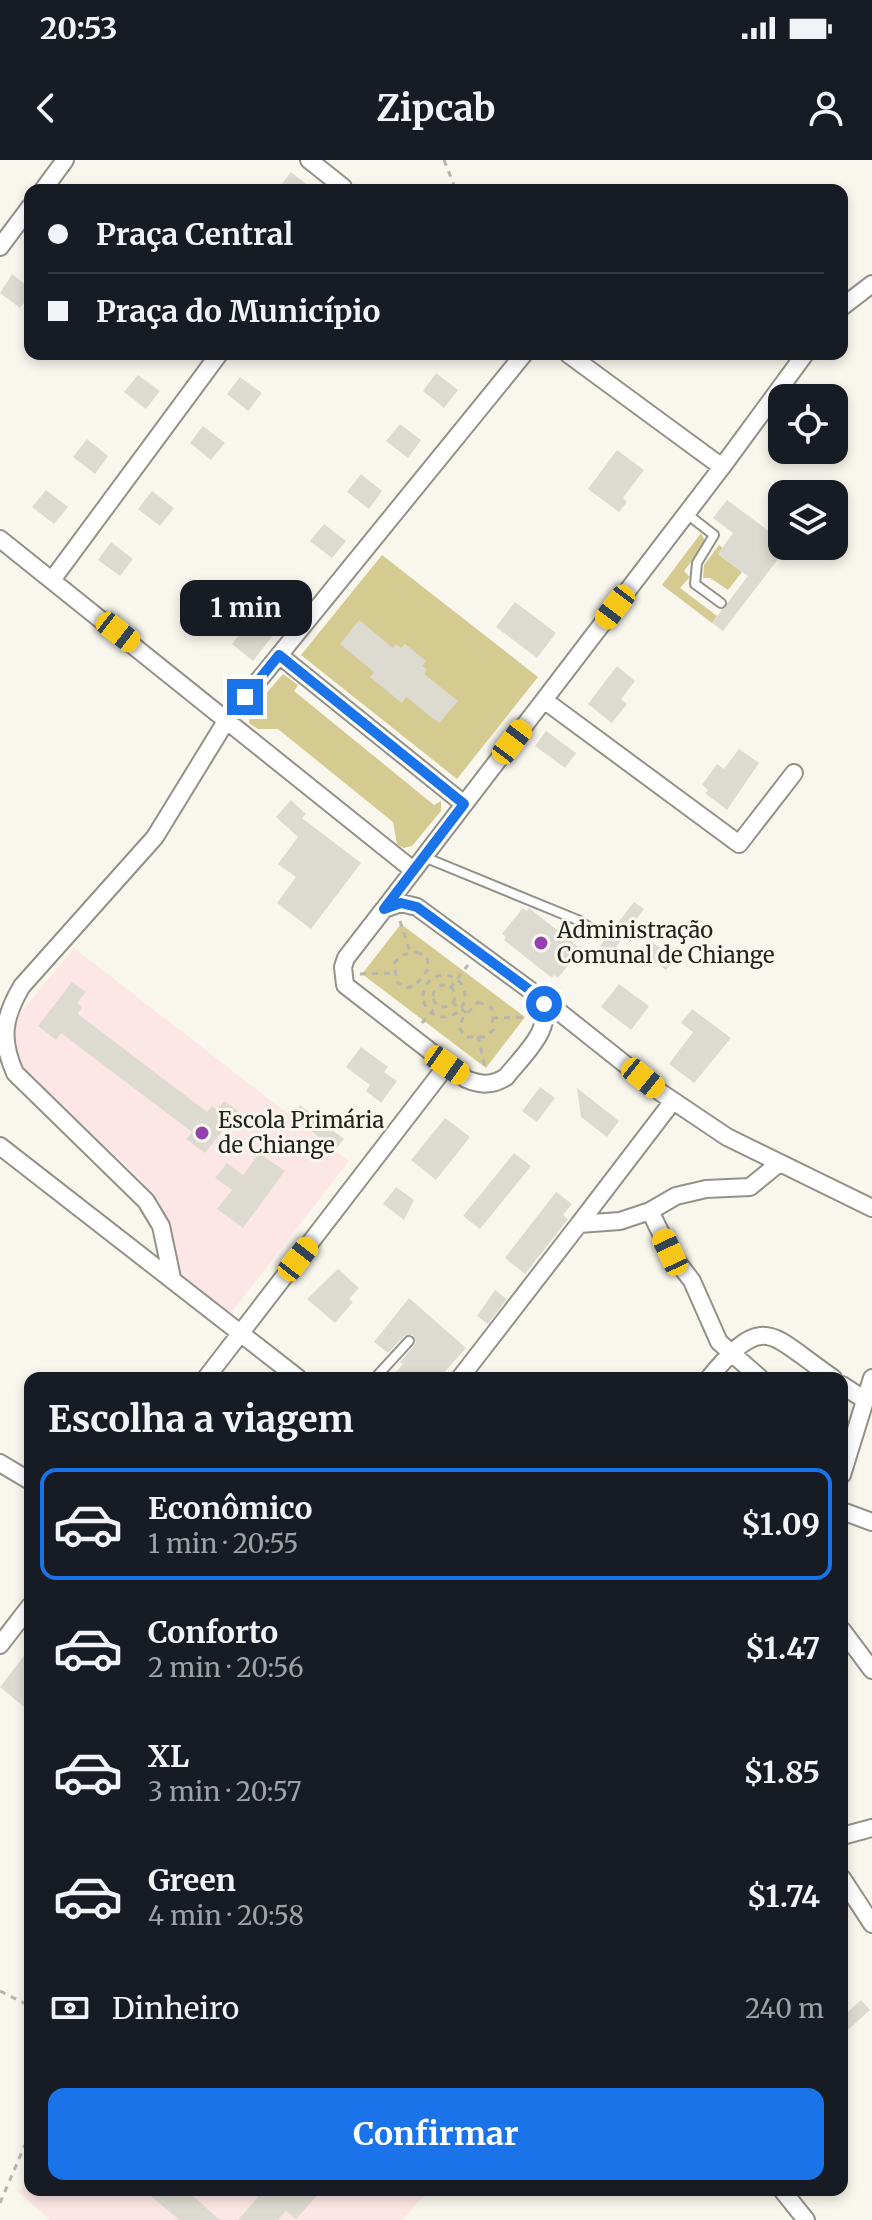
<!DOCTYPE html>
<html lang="pt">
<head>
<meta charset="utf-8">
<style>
	body { margin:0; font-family:Merriweather,serif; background:#242831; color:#f1f3f6; height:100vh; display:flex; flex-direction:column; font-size:30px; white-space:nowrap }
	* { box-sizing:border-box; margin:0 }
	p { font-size:26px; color:#9ea1a6 }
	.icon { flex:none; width:44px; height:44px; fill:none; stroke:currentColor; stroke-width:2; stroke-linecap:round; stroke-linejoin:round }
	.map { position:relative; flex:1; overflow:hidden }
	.side { position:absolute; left:24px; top:1212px; width:824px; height:824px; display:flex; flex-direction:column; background:#171b24; border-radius:16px; box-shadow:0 4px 12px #0003 }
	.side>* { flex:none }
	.guide { position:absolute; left:24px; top:24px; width:824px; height:176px; border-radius:16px; box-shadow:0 4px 12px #0003; display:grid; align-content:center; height:176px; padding:0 24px; background:#171b24 }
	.buttons { position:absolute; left:768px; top:224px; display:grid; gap:16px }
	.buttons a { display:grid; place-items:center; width:80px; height:80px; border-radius:16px; background:#171b24; box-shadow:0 4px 12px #0003; font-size:40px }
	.end { position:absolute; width:36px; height:36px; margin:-18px; border:10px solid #1a73e8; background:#fff; box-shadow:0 0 0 4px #fff }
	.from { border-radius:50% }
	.bubble { position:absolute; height:56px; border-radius:16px; background:#171b24; box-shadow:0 4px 12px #0003; font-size:26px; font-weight:700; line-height:56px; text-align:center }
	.car { position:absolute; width:24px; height:48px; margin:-24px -12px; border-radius:10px; box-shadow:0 0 6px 2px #0007; background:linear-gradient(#f5c518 24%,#345 0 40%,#f5c518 0 76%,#345 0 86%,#f5c518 0) }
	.guide b { display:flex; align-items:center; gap:28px; height:76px; font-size:30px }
	.guide b+b { border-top:2px solid #363941 }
	.guide i { width:20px; height:20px; background:#f1f3f6 }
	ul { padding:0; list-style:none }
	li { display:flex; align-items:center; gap:24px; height:112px; margin:0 16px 12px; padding:0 8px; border:4px solid transparent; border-radius:16px }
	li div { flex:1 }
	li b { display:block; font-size:30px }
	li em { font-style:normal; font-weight:700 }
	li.active { border-color:#1a73e8 }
	li>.icon { width:72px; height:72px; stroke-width:1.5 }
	h2 { padding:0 24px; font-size:36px; line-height:96px }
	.pay { display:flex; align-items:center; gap:20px; height:88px; padding:0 24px; font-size:30px }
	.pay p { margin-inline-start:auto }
	.cta { display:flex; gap:16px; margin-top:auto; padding:16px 24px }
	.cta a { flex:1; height:92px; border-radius:16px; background:#1a73e8; color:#fff; font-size:32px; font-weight:700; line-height:92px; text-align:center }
	.status { display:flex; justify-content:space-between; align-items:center; height:56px; padding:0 40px; background:#171b24; direction:ltr }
	.status svg { height:22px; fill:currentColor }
	header { display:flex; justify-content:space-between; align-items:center; height:104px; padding:0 24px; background:#171b24; font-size:36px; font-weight:700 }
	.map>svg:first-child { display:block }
</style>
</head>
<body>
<div class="status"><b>20:53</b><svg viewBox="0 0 49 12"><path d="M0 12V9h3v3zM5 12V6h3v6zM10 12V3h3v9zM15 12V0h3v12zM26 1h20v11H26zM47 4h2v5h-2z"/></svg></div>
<header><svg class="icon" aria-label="back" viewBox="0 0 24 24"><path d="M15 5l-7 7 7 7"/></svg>Zipcab<svg class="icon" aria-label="person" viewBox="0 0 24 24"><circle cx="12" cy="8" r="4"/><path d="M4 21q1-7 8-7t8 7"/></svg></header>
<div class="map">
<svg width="872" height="2060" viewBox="0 0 872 2060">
	<rect width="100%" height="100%" fill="#f9f7ed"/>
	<path fill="#fde7e6" d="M74,788L349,1001L231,1153L181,1117L168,1060L154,1034L134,1012L29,918L16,897L12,879L17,857Z
		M30,2021V2030H429L402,2060H50L19,2032Z"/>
	<path fill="#d5cb91" d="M701,373L706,383L684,411L690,417L680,428L717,456L712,463L662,425Z
		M719,385L723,388L718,394L742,412L728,430L710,418H703L704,405Z
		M382,395L538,517L457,619L301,495Z
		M283,514L298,525L294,531L434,645L441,641V651L412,686L403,688L397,684L393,662L278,569H258L249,563L251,551Z
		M401,764L525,857L486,908L362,814Z"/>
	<path fill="#dddbd1" d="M291,12L314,30H277Z
		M12,114L30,128V135L20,148L0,133Z
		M436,213L458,230L444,248L423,231Z
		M138,215L160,231L146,249L124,232Z
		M240,217L262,233L248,251L227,234Z
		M400,264L421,280L408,298L386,281Z
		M203,266L225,283L211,300L190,283Z
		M87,279L108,296L95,314L73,297Z
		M617,290L644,310L623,338L627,342L619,352L588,329Z
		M361,314L382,331L369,349L347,332Z
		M46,330L68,347L54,364L32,347Z
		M152,331L174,348L160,366L138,349Z
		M727,340L782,381V386H788L723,471L712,463L748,416L718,394L733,373L713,358Z
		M324,364L346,381L332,398L310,381Z
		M111,382L133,399L120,416L98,400Z
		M273,430L295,446L253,501L232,484Z
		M515,442L556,473L537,498L496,467Z
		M359,460L393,488L396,484L401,488L405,484L426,501L422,506L427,510L424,514L458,541L439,563L406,537L402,543L370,517L374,512L340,484Z
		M617,506L635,521L621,539L627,544L612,563L588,544Z
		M546,571L576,593L565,608L535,586Z
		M739,589L759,603L727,650L705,633L708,630L702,625L717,604L724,609Z
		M291,640L306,654L302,658L361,703L311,769L277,743L296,717L278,704L298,677L276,657Z
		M634,742L644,749L611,794L600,786Z
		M523,748L527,751L529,748L581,789L558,818L554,815L552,818L504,780L506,777L502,774Z
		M652,782L674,799L666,810L644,793Z
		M72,822L86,832L77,843L82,847L78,854L207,952L212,946L217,950L224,941L238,951L205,993L186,979L192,972L61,873L56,880L38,866Z
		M619,824L649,846L631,870L601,847Z
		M692,849L731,878L694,923L669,904L693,872L681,863Z
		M361,887L388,907L384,912L397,921L381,943L366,931L370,925L346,907Z
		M540,927L555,938L537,962L522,951Z
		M577,928L619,961L607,977L581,957Z
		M300,945L344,979L335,990L292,956Z
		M445,958L470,977L436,1020L411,1000Z
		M259,993L285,1011L243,1068L217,1049L232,1030L215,1018L227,1003L243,1015Z
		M514,993L531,1006L480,1069L463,1056Z
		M396,1027L414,1040L404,1060L383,1044Z
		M556,1032L572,1044L563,1055L568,1059L525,1114L505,1098Z
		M338,1109L359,1128L349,1139L353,1142L335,1163L307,1139Z
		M495,1130L507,1139L488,1164L477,1156Z
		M409,1138L466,1188L439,1218H405L396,1212L403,1204L400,1202L416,1183L413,1175L404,1176L388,1193L374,1182Z
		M30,1488V1552L0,1527Z
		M861,1840L870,1850L842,1875V1857Z
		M144,2030H186L220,2060H179Z
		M264,2030H322L296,2059L286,2051L278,2060H238Z"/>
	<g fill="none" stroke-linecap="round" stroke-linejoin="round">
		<g stroke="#939289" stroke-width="12">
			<path id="service" d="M687,354L714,375L697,403L695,424L721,443
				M424,697L580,761L595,772
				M375,1218L409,1181"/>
		</g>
		<g stroke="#939289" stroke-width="20">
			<path id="minor" d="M309,0L343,27L341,30
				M43,30L65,0
				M0,87L30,47
				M842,147L872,124
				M568,194L722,307L805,194
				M0,379L413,710
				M52,420L219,194
				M279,495L464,644
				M544,540L722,307
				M401,743L417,747L538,836C559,865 524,894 506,917C492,926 480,925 466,919L345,825L343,807L346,798L384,749Z
				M384,749L544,540L739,684L794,613
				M543,839L660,932L727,977L872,1048
				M673,941L579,1064L620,1061L650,1051L676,1036L706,1029L750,1027L778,1004
				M0,986L298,1218
				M650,1051L670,1092L692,1121L719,1182L760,1218
				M172,1118L161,1066L146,1041L15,913C0,879 3,858 22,826L155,677L228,558L524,194
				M206,1218L447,905
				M460,1218L579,1064
				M709,1218C765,1150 770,1175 833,1218
				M842,1225L865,1240
				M0,1303L30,1321
				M842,1315L872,1218
				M842,1351L872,1362
				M842,1470L872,1510
				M0,1485L30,1446
				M842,1676L872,1668
				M842,1718L872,1764
				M782,2030L806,2060"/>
		</g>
		<path stroke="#b7b6ae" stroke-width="3" stroke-dasharray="6 6" stroke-linecap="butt" d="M444,0L456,30
			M400,761L411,795
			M417,792L427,797L429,808L415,826L405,828L396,821L395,802L403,795Z
			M360,814L397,813
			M423 836a21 21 0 1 1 42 0a21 21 0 1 1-42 0Z
			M433 836a11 11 0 1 1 22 0a11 11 0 1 1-22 0Z
			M450,828L468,805
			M452,842L467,853
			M478,842L492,848L493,870L485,877H466L459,868L463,858Z
			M492,858L528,857
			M422,863L438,844
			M478,876L485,907
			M0,1831L30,1846
			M30,1878L26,1903L30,1940
			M0,2043L30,1973"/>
		<use href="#service" stroke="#fff" stroke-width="8"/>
		<use href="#minor" stroke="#fff" stroke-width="16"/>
	</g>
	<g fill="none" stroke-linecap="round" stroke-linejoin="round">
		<path stroke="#1a73e8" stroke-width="10" d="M245,537L279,495L464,644L384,749L401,743L417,747L538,836L544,844"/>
	</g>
	<g fill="#9640ad" stroke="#f9f7ed" stroke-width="3">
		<circle cx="541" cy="783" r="8"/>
		<circle cx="202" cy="973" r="8"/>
	</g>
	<g text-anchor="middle" stroke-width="6" stroke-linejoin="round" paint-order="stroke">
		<g font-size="22" fill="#23231f" stroke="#f9f7ed" text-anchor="start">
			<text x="557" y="778">Administração<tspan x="557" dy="25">Comunal de Chiange</tspan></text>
			<text x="218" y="968">Escola Primária<tspan x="218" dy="25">de Chiange</tspan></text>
		</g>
	</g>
</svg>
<div class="buttons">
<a><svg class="icon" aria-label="locate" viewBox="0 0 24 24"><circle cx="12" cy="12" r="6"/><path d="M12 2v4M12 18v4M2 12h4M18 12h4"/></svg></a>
<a><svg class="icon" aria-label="layers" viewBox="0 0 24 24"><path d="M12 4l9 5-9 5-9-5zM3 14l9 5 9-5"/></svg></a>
</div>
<i class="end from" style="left:544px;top:844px"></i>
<i class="end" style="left:245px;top:537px"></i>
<div class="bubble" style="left:180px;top:420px;width:132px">1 min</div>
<i class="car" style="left:615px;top:447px;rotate:217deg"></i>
<i class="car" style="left:118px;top:472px;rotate:128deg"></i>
<i class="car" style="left:512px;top:582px;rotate:37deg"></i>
<i class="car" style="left:447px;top:905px;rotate:125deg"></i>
<i class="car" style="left:643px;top:918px;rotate:129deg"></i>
<i class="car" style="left:670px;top:1092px;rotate:335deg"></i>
<i class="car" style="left:298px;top:1099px;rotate:38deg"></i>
<div class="guide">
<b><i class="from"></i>Praça Central</b>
<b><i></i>Praça do Município</b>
</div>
<section class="side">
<h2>Escolha a viagem</h2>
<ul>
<li class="active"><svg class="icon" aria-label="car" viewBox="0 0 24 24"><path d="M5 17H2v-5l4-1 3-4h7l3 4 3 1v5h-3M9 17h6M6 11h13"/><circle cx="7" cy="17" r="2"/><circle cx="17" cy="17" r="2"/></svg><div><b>Econômico</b><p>1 min · 20:55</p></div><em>$1.09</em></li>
<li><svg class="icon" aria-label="car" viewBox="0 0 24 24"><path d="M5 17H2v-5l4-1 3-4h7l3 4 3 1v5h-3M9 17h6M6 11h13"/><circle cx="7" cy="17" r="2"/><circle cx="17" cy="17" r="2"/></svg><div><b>Conforto</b><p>2 min · 20:56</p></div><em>$1.47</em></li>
<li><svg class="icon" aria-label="car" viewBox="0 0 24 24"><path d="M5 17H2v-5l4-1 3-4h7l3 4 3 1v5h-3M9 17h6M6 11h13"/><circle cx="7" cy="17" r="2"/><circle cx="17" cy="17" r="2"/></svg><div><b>XL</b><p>3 min · 20:57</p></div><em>$1.85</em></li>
<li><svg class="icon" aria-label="car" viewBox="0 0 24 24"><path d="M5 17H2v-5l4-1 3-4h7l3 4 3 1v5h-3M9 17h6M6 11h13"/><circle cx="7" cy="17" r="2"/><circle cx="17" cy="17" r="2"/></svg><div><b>Green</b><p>4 min · 20:58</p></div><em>$1.74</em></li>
</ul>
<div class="pay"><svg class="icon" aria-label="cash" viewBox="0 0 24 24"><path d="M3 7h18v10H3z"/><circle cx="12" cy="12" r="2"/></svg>Dinheiro<p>240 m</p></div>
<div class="cta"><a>Confirmar</a></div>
</section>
</div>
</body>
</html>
